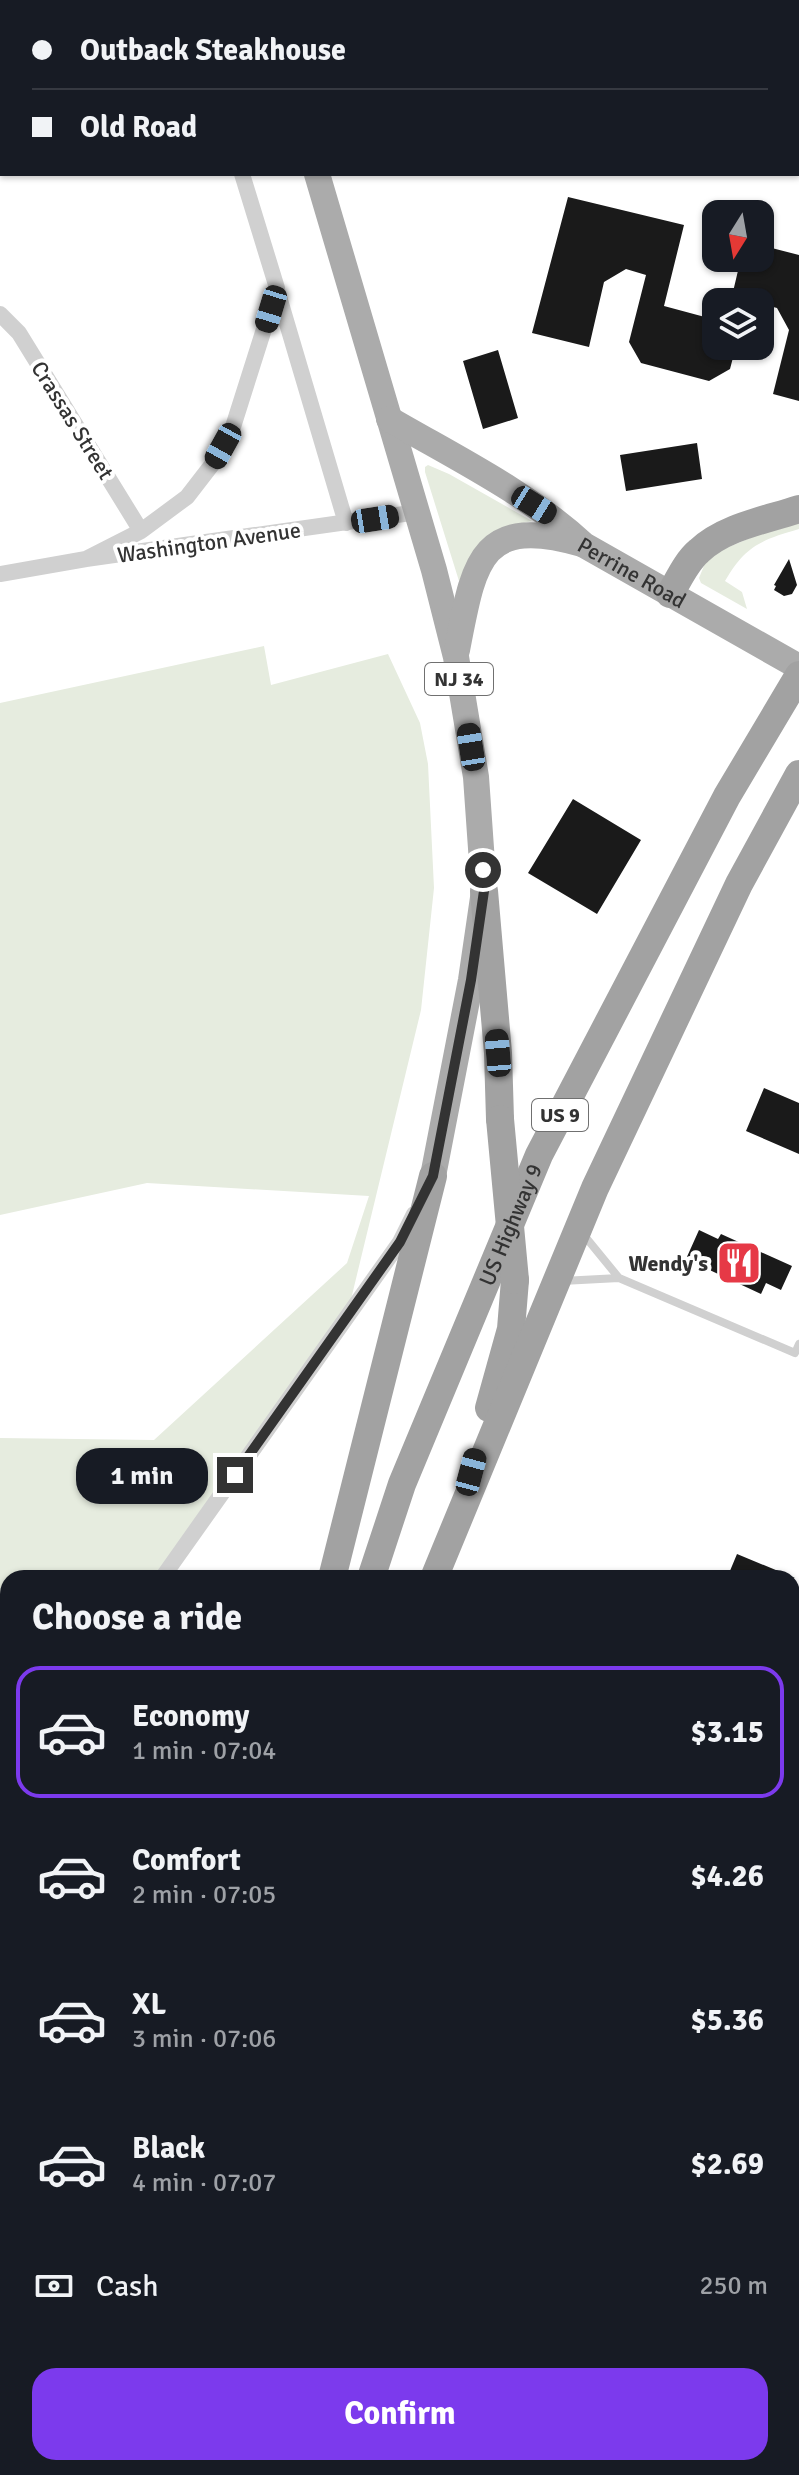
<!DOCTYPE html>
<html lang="en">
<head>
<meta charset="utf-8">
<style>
	body { margin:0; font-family:Signika,sans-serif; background:#242831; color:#f1f3f6; height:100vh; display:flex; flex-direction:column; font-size:30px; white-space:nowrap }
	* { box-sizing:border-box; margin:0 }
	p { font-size:26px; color:#9ea1a6 }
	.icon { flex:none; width:44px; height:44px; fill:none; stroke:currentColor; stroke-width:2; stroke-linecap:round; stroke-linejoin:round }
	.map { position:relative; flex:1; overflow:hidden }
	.drawer { position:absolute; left:0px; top:1570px; width:800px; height:906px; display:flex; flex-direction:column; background:#171b24; border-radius:24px 24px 0 0; box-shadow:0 2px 6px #0004 }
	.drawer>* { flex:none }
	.banner { position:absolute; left:0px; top:0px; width:800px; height:176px; box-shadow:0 2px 6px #0004; display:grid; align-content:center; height:176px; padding:0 32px; background:#171b24 }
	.needle { width:52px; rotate:191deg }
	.buttons { position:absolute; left:702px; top:200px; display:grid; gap:16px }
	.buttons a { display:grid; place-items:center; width:72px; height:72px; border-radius:16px; background:#171b24; box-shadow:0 2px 6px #0004; font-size:40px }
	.end { position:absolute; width:36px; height:36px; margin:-18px; border:10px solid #333; background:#fff; box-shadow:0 0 0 4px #fff }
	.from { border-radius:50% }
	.bubble { position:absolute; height:56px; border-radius:24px; background:#171b24; box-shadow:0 2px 6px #0004; font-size:26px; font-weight:800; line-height:56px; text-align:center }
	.car { position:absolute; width:24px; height:48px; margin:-24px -12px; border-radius:10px; box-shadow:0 0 6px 2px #0007; background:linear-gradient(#222 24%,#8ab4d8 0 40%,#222 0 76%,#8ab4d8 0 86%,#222 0) }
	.banner b { display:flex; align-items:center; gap:28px; height:76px; font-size:30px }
	.banner b+b { border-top:2px solid #363941 }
	.banner i { width:20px; height:20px; background:#f1f3f6 }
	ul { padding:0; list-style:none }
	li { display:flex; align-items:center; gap:24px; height:132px; margin:0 16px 12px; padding:0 16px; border:4px solid transparent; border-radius:24px }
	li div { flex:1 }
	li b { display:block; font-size:30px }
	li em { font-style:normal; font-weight:800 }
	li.active { border-color:#7c3aed }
	li>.icon { width:72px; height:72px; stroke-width:1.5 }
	h2 { padding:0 32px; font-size:36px; line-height:96px }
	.pay { display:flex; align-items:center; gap:20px; height:88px; padding:0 32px; font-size:30px }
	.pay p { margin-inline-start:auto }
	.primary-button { display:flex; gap:16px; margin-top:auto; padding:16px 32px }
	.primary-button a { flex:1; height:92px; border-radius:24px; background:#7c3aed; color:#fff; font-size:32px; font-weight:800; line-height:92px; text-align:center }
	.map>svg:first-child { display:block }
</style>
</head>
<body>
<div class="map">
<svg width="799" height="2475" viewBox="0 0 799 2475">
	<rect width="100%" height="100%" fill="#fff"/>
	<path fill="#e6ecdf" d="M428,465L449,474L532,521L519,524L459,581L425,472V467Z
		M799,517V529C761,540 745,546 725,581L742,592L747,609L701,583L699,578L708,556Z
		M264,646L271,685L388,654L420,723L428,764L434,888L421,1010L346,1320L158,1578H8V1784L0,1795V1438L154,1440L347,1263L369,1196L147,1183L0,1215V703Z"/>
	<path fill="#1a1a1a" d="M568,197L684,225L664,306L716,320V346H736L730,369L709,381L641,363L629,342L646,275L626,269L604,282L589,347L532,333Z
		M760,245L799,255V401L773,394L789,330L777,308L732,296L741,258H760Z
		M498,350L518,418L483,429L463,361Z
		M697,443L702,479L626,491L620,455Z
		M789,559L797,585L792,594L784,596L774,590L776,586L774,585Z
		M573,799L641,840L597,914L528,873Z
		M764,1088L799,1103V1154L746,1131Z
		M699,1230L718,1239L721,1234L792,1266L781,1290L766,1283L761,1294L686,1259Z
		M737,1554L795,1578H727Z"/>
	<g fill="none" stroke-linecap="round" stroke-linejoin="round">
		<path stroke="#d0d0d0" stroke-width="8" d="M359,0V2
			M619,1278L795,1353L799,1344
			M562,1281L619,1278L583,1234"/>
		<path stroke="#d0d0d0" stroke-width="16" d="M192,0V2
			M75,2L83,0
			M603,2V0
			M0,20L2,19
			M798,123L799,124
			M277,290L346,523
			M0,314L19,333L141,531
			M86,559L141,531L187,497L214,462L232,430L277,288L242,174
			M0,574L86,559L418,512
			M162,1578L400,1242L414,1214
			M0,1807L8,1795
			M0,2004L8,2006
			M792,2149L799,2151
			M622,2475L624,2468"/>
		<g stroke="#ababab" stroke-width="26">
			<path d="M265,0L266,2"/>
			<path d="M317,174L434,570L456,657L476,777L484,891L471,980L433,1176"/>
			<path id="s1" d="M389,419C456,458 528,493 584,545L799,667"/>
			<path d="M457,650C474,563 479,514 582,544"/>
		</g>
		<g stroke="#a2a2a2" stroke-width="28">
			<path d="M670,594C679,579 686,562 699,551C724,527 766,520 799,509"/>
			<path d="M484,891L498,1053L500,1119"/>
			<path d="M489,1408L511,1329L515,1280"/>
			<path d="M332,1578L433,1176"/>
			<path id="s2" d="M371,1578L402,1484L539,1155L727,796L799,675"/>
			<path d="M434,1578L595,1188L739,884L799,774"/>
			<path d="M126,2475L128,2468"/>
			<path d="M164,2475L166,2468"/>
		</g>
		<path stroke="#a2a2a2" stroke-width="28" d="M500,1119L515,1280"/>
	</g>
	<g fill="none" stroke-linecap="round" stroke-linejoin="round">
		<path stroke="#333" stroke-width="10" d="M235,1475L400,1242L433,1176L471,980L484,891L483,870"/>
	</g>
	<defs>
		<g id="restaurant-square" transform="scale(2.3)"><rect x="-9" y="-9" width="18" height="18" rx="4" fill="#e63946" stroke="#fff"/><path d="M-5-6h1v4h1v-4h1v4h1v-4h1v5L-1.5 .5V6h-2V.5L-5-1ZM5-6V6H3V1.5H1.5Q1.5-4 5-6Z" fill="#fff"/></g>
	</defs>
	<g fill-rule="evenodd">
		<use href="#restaurant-square" x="739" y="1263"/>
	</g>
	<g text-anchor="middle" stroke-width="8" stroke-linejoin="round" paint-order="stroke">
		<g fill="#fff" stroke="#707070" stroke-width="2">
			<rect x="425" y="663" width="68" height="32" rx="6"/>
			<rect x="532" y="1099" width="56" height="32" rx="6"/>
		</g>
		<g font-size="20" font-weight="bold" fill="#333">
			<text x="459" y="686">NJ 34</text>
			<text x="560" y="1122">US 9</text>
		</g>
		<g font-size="22" fill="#333" stroke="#fff">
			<text transform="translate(73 420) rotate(58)" y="8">Crassas Street</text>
			<text transform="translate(209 542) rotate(-8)" y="8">Washington Avenue</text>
			<text dy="8" stroke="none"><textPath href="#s1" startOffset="288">Perrine Road</textPath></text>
			<text dy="8" stroke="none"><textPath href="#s2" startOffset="380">US Highway 9</textPath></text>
		</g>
		<g font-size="22" font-weight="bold" fill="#333" stroke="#fff" text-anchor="end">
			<text x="708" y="1271">Wendy's</text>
		</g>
	</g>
</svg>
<div class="buttons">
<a><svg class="needle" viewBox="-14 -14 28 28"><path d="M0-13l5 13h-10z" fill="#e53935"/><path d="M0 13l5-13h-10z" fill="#9ea1a6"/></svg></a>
<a><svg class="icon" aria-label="layers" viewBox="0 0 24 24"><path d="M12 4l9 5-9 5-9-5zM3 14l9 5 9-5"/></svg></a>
</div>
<i class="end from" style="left:483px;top:870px"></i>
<i class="end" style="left:235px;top:1475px"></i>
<div class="bubble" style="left:76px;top:1448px;width:132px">1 min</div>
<i class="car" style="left:271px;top:309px;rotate:197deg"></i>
<i class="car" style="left:223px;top:446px;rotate:209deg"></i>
<i class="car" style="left:534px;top:505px;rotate:122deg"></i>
<i class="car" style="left:375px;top:519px;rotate:81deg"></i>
<i class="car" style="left:471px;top:747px;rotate:351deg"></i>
<i class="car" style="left:498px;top:1053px;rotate:355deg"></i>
<i class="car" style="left:471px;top:1472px;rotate:15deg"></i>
<div class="banner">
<b><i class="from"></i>Outback Steakhouse</b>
<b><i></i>Old Road</b>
</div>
<section class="drawer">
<h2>Choose a ride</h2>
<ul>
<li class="active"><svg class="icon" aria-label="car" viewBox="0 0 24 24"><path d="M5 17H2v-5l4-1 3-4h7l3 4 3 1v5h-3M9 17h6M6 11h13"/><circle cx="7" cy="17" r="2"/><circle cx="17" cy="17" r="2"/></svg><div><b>Economy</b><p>1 min · 07:04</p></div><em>$3.15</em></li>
<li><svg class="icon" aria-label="car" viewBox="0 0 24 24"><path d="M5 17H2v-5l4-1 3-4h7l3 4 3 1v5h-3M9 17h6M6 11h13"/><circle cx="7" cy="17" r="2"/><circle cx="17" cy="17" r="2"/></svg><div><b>Comfort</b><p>2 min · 07:05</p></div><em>$4.26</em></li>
<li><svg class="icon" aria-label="car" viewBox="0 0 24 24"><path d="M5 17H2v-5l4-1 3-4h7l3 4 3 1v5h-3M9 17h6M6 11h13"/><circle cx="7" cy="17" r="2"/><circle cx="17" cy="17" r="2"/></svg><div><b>XL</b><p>3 min · 07:06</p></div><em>$5.36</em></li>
<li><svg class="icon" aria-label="car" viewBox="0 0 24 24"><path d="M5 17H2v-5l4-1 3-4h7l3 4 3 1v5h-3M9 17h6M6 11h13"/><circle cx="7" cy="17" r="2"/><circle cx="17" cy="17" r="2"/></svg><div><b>Black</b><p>4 min · 07:07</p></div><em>$2.69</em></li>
</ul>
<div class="pay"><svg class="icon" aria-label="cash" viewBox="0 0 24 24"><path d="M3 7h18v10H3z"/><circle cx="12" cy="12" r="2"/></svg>Cash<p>250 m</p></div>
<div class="primary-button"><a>Confirm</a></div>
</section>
</div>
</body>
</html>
